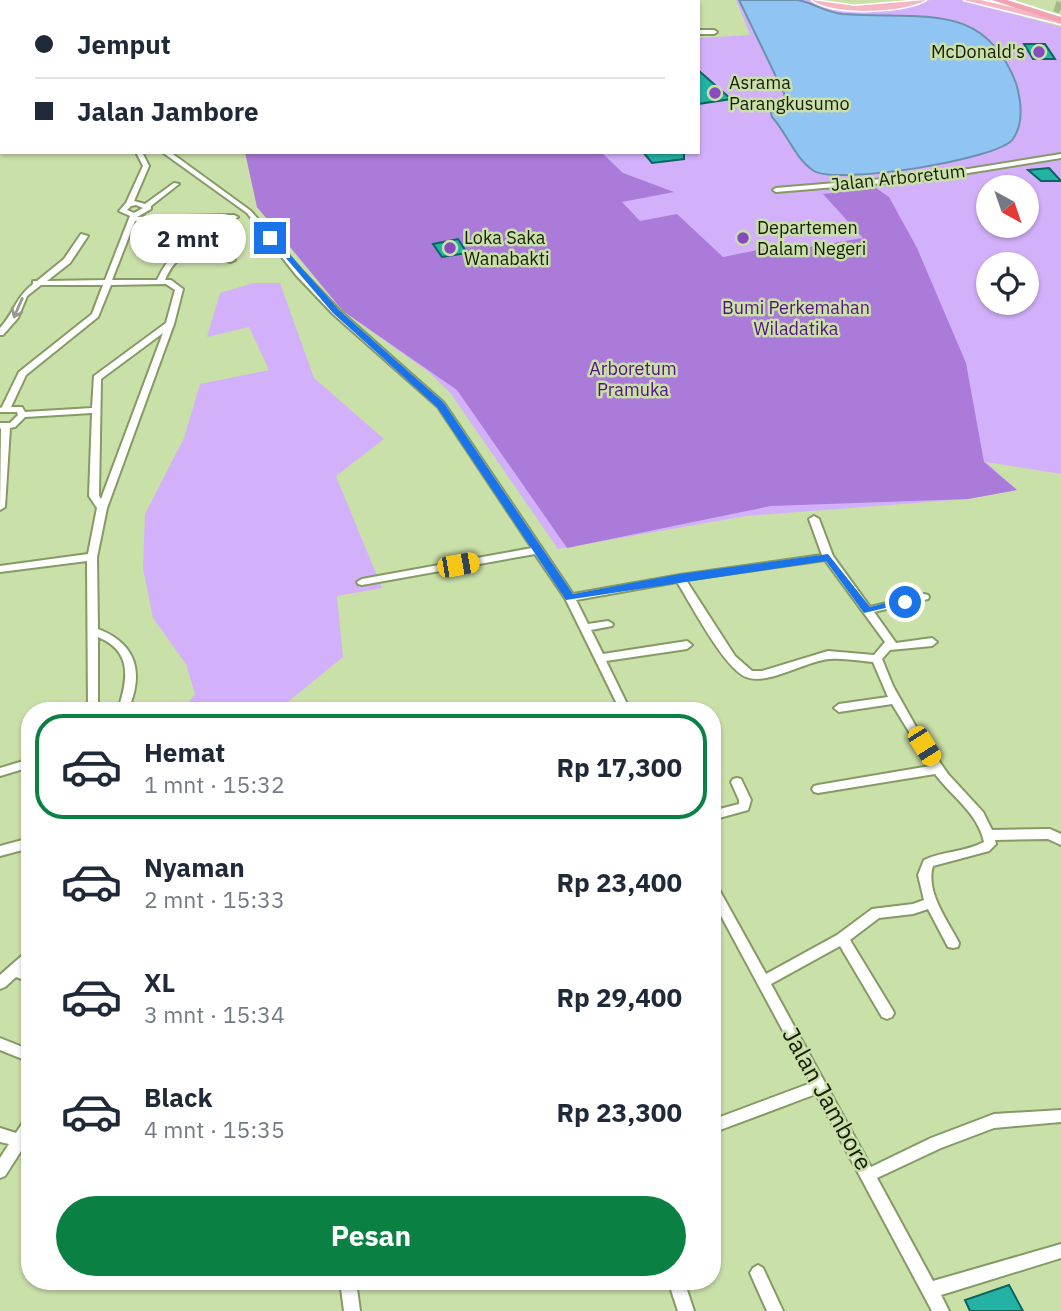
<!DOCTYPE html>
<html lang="id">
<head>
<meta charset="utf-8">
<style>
	body { margin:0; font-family:"IBM Plex Sans",sans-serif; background:#f6f6f7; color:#1f2937; height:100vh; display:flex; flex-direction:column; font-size:26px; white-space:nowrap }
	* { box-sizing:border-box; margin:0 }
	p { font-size:23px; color:#747a83 }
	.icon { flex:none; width:38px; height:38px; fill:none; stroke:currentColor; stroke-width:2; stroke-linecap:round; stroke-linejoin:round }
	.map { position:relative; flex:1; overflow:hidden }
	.drawer { position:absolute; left:21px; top:702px; width:700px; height:588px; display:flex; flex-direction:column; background:#fff; border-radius:28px; box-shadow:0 2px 5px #0004 }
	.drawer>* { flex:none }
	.banner { position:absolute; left:0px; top:0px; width:700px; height:154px; box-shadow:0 2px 5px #0004; display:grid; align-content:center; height:154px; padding:0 35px; background:#fff }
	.needle { width:46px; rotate:140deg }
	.tools { position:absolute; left:976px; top:175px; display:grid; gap:14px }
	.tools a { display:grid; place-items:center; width:63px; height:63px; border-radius:50%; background:#fff; box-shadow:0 2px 5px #0004; font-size:35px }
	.end { position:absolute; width:32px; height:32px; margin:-16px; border:9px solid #1a73e8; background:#fff; box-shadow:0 0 0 4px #fff }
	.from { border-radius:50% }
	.bubble { position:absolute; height:49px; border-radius:24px; background:#fff; box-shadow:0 2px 5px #0004; font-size:23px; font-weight:800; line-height:49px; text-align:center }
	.car { position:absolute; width:21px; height:42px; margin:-21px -10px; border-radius:9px; box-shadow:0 0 5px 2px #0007; background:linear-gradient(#f5c518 24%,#345 0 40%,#f5c518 0 76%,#345 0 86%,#f5c518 0) }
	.banner b { display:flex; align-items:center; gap:24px; height:66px; font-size:26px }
	.banner b+b { border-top:2px solid #e0e1e3 }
	.banner i { width:18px; height:18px; background:#1f2937 }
	ul { padding:12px 0 0; list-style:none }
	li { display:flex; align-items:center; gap:21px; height:105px; margin:0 14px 10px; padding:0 21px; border:4px solid transparent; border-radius:28px }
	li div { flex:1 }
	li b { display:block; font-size:26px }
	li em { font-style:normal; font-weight:800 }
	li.current { border-color:#0b8043 }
	li>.icon { width:63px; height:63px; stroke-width:1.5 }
	.cta { display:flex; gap:14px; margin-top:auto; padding:14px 35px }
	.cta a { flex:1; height:80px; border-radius:42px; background:#0b8043; color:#fff; font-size:28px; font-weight:800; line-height:80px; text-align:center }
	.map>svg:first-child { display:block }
</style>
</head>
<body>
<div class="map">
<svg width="1061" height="1311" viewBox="0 0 1061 1311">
	<rect width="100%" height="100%" fill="#cae0a9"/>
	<path fill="#d3b1fa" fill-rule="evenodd" d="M736,0H814L852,10L932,0H962L1061,27V474L986,462L1017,490L968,499L746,516L558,549L451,394L430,373L343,311L330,296L257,207L245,152H698V38L750,35ZM989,187H1027V226H989ZM989,264H1027V303H989Z
		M254,283H280L314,378L384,439L336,476L382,588L337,596L343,657L278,710H182L195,694L186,664L153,618L143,569L145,514L184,438L200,384L269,370L249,327L207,337L220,293Z"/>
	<path fill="#aa7bd9" d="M245,152H601L623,173L674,192L622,202L640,221L677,214L723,257L783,245L803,248L863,238L823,194L876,188L889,197L917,248L966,363L984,462L1017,490L968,499L771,506L567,548L457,390L343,311L257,207Z"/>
	<path fill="#90c4f2" stroke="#6b92ac" stroke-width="2" d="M739,0C758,0 778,0 797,0C809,1 825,12 842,14C923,20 984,0 1016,83C1021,100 1024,123 1013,139C998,160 837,185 814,171C795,159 787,133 772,117L771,113L786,102L784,93Z"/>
	<path fill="#24b2a5" stroke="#0a655d" stroke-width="2" d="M1024,44H1045L1055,59H1033Z
		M698,70L731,99L698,104Z
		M643,152H684V159L652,163Z
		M1049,168L1061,181H1041L1028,170Z
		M458,239L467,253L442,257L433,244Z
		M1009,1285L1023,1311H970L965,1300Z"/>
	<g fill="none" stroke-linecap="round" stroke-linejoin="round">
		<path stroke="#a6b989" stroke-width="11" stroke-dasharray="11 5" stroke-linecap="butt" d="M1055,6L1061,8"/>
		<g stroke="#859a65" stroke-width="4">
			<path id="minor" d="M277,0H283L282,2H276Z
				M327,0H333L332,2H326Z
				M376,0H382L381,2H375Z
				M429,0H435V2H429Z
				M478,0H484V2H478Z
				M529,0H535V2H529Z
				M588,0H594V2H588Z
				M650,0H656V2H650Z
				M698,30H714L717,32L714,34H698Z
				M0,51H2V55H0Z
				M136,152H142L149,166L134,201L145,204L174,183L179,184L151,206V209L137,217L234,215L238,217L234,219L135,221L112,280H157C171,251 182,246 213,254C220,256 228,257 235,260L231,262C198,255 182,242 165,280H171L183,289L174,324L107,508L97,557L98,629C137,644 144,673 128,710H118C127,681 134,652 98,637V710H88L87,561L0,572V566L88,554L97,508L89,496L92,413L25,417L15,427L10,428L5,507L0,510L1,428L0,429V423H10L18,415L17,412H0V408L2,407L19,372L92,314L103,285H41L27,296L18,318L3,335H0V328C15,312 15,298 33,284V281H37L64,259L81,234L88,236L70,263L47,281L105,280L130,216L119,211L126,203L143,166ZM136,205L143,208L134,213L127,210L131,206ZM166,284L175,290L166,323L94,376L92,408L25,412L22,407H11L26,375L98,317L111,285ZM163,333L101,499L99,496L101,379Z
				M162,152H170L251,211L302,271L339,310L444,403L573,594L680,575L822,555L809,519L814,516L819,519L833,556L870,607L924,594L928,595L929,597L928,599L874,612L896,643L932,638L937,642L932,646L890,650L882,659L893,686L920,734L948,774L983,812L992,830L1050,829L1061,834V845L1048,839L995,840L996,844L989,851L933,866C925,892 948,921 959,943L958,947L953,948L948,947L928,909L913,914L879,918L850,940L892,1009L894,1013L892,1017L887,1019L882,1017L840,946L771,984L871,1167L931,1138L994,1114L1061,1110V1122L994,1128L941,1148L877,1178L933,1281L1061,1244V1258L941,1295L949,1311H932L816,1094L712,1133V1120L811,1083L712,899V882L716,884L766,974L837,935L872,909L913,904L924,900L918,875L924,860C943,851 966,852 984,842C978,813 952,797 935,774L818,793L814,792L812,789L814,786L818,785L930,766L892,704L839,712L834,708L839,704L888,697L873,662C859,661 844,658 830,659C807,660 768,686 746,677C724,668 691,604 677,582L576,600L588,624L608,621L613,624L612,626L591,630L603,654L687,641L692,645L687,649L606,661L630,710H620L565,598L535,554L362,585L358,584L357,582L362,579L532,548L438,407L333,314L296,275L247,213ZM825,560L885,642L874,655L828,651L762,671H752L735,656L686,580Z
				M1061,154V158L931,179L776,192L773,190L776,188L931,175Z
				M30,759V767L0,776V768Z
				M737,778L741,779L751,800L748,810L712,820V811L739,804V800L731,782L733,779Z
				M30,838V848L0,856V846Z
				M30,952V965L25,969L30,971V982L16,977L5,987L0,989V975L25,953Z
				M0,1038L30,1050V1062L0,1050Z
				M30,1118V1137L5,1176L0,1178V1158L9,1144L0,1142V1128L16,1133L25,1119Z
				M758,1265L763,1268L783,1311H767L750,1273L753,1268Z
				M340,1281H356L360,1311H344Z
				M668,1281H684L694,1311H678Z"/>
		</g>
		<g stroke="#fff" stroke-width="3">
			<path id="trunk" d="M194,0H208L193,2Z
				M214,0H227L213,2Z
				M812,0L855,6L926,0C904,13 834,16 812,0Z
				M964,0H980L1061,18V24Z
				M0,59H2V65H0Z"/>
		</g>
		<g stroke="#fff" stroke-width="4">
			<path id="motorway" d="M992,0H1007L1061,17V23Z"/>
		</g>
		<use href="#minor" fill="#fff" fill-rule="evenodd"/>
		<use href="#trunk" fill="#f4b6c3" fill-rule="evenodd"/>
		<use href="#motorway" fill="#f1a3b4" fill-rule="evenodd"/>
	</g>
	<defs><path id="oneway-shaft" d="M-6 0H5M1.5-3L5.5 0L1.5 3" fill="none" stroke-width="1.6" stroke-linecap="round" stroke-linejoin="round" transform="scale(1.75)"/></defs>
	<use stroke="#969990" href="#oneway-shaft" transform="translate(18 308) rotate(114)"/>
	<path fill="#1a73e8" d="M267,236H273L339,310L444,403L573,594L680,574L828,554L870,607L905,598L911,602L864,613L826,561L566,600L437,407L333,313Z"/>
	<g fill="#884abf" stroke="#cae0a9" stroke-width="2.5">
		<circle cx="1039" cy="52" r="7"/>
		<circle cx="715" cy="93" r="7"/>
		<circle cx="743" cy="238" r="7"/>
		<circle cx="450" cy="248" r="7"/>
	</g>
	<g text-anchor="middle" stroke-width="5" stroke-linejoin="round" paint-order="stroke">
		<g font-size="18" fill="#161d08" stroke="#cae0a9" text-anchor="start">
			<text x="1025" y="58" text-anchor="end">McDonald's</text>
			<text x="729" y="89">Asrama<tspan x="729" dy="21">Parangkusumo</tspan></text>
			<text x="757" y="234">Departemen<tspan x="757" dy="21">Dalam Negeri</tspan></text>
			<text x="464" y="244">Loka Saka<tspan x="464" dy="21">Wanabakti</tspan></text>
		</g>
		<g font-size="18" fill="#161d08" stroke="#cae0a9">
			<text transform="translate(898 178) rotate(-6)" y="6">Jalan Arboretum</text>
		</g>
		<g font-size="18" fill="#551184" stroke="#cae0a9">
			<text x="796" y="314">Bumi Perkemahan<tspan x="796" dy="21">Wiladatika</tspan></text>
			<text x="633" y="375">Arboretum<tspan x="633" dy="21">Pramuka</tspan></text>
		</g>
		<g font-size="24" fill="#161d08" stroke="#cae0a9">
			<text transform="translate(827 1099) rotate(61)" y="8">Jalan Jambore</text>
		</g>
	</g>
</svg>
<div class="tools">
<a><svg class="needle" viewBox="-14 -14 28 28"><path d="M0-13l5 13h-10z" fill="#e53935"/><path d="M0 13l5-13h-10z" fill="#747a83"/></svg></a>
<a><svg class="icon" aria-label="locate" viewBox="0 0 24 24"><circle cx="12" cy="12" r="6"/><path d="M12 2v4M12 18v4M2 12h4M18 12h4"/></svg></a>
</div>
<i class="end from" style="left:905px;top:602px"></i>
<i class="end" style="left:270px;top:238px"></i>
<div class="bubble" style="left:130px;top:214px;width:116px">2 mnt</div>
<i class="car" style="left:458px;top:565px;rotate:80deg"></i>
<i class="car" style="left:924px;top:746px;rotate:148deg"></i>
<div class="banner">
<b><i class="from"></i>Jemput</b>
<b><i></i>Jalan Jambore</b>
</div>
<section class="drawer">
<ul>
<li class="current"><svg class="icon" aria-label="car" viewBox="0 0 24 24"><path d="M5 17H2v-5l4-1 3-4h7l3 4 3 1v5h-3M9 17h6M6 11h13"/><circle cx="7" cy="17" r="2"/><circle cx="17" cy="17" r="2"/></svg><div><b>Hemat</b><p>1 mnt · 15:32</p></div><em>Rp 17,300</em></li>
<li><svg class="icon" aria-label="car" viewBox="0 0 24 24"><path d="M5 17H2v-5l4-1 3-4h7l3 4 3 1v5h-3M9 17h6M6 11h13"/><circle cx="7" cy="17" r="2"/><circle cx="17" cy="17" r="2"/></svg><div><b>Nyaman</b><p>2 mnt · 15:33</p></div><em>Rp 23,400</em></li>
<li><svg class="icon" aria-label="car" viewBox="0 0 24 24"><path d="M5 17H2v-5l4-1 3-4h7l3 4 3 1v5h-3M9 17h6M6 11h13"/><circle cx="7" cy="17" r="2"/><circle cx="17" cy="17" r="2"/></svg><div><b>XL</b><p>3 mnt · 15:34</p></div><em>Rp 29,400</em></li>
<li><svg class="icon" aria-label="car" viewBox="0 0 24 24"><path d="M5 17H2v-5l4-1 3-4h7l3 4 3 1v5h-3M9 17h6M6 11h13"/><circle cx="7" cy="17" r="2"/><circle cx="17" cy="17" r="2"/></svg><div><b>Black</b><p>4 mnt · 15:35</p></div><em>Rp 23,300</em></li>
</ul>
<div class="cta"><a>Pesan</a></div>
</section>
</div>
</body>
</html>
